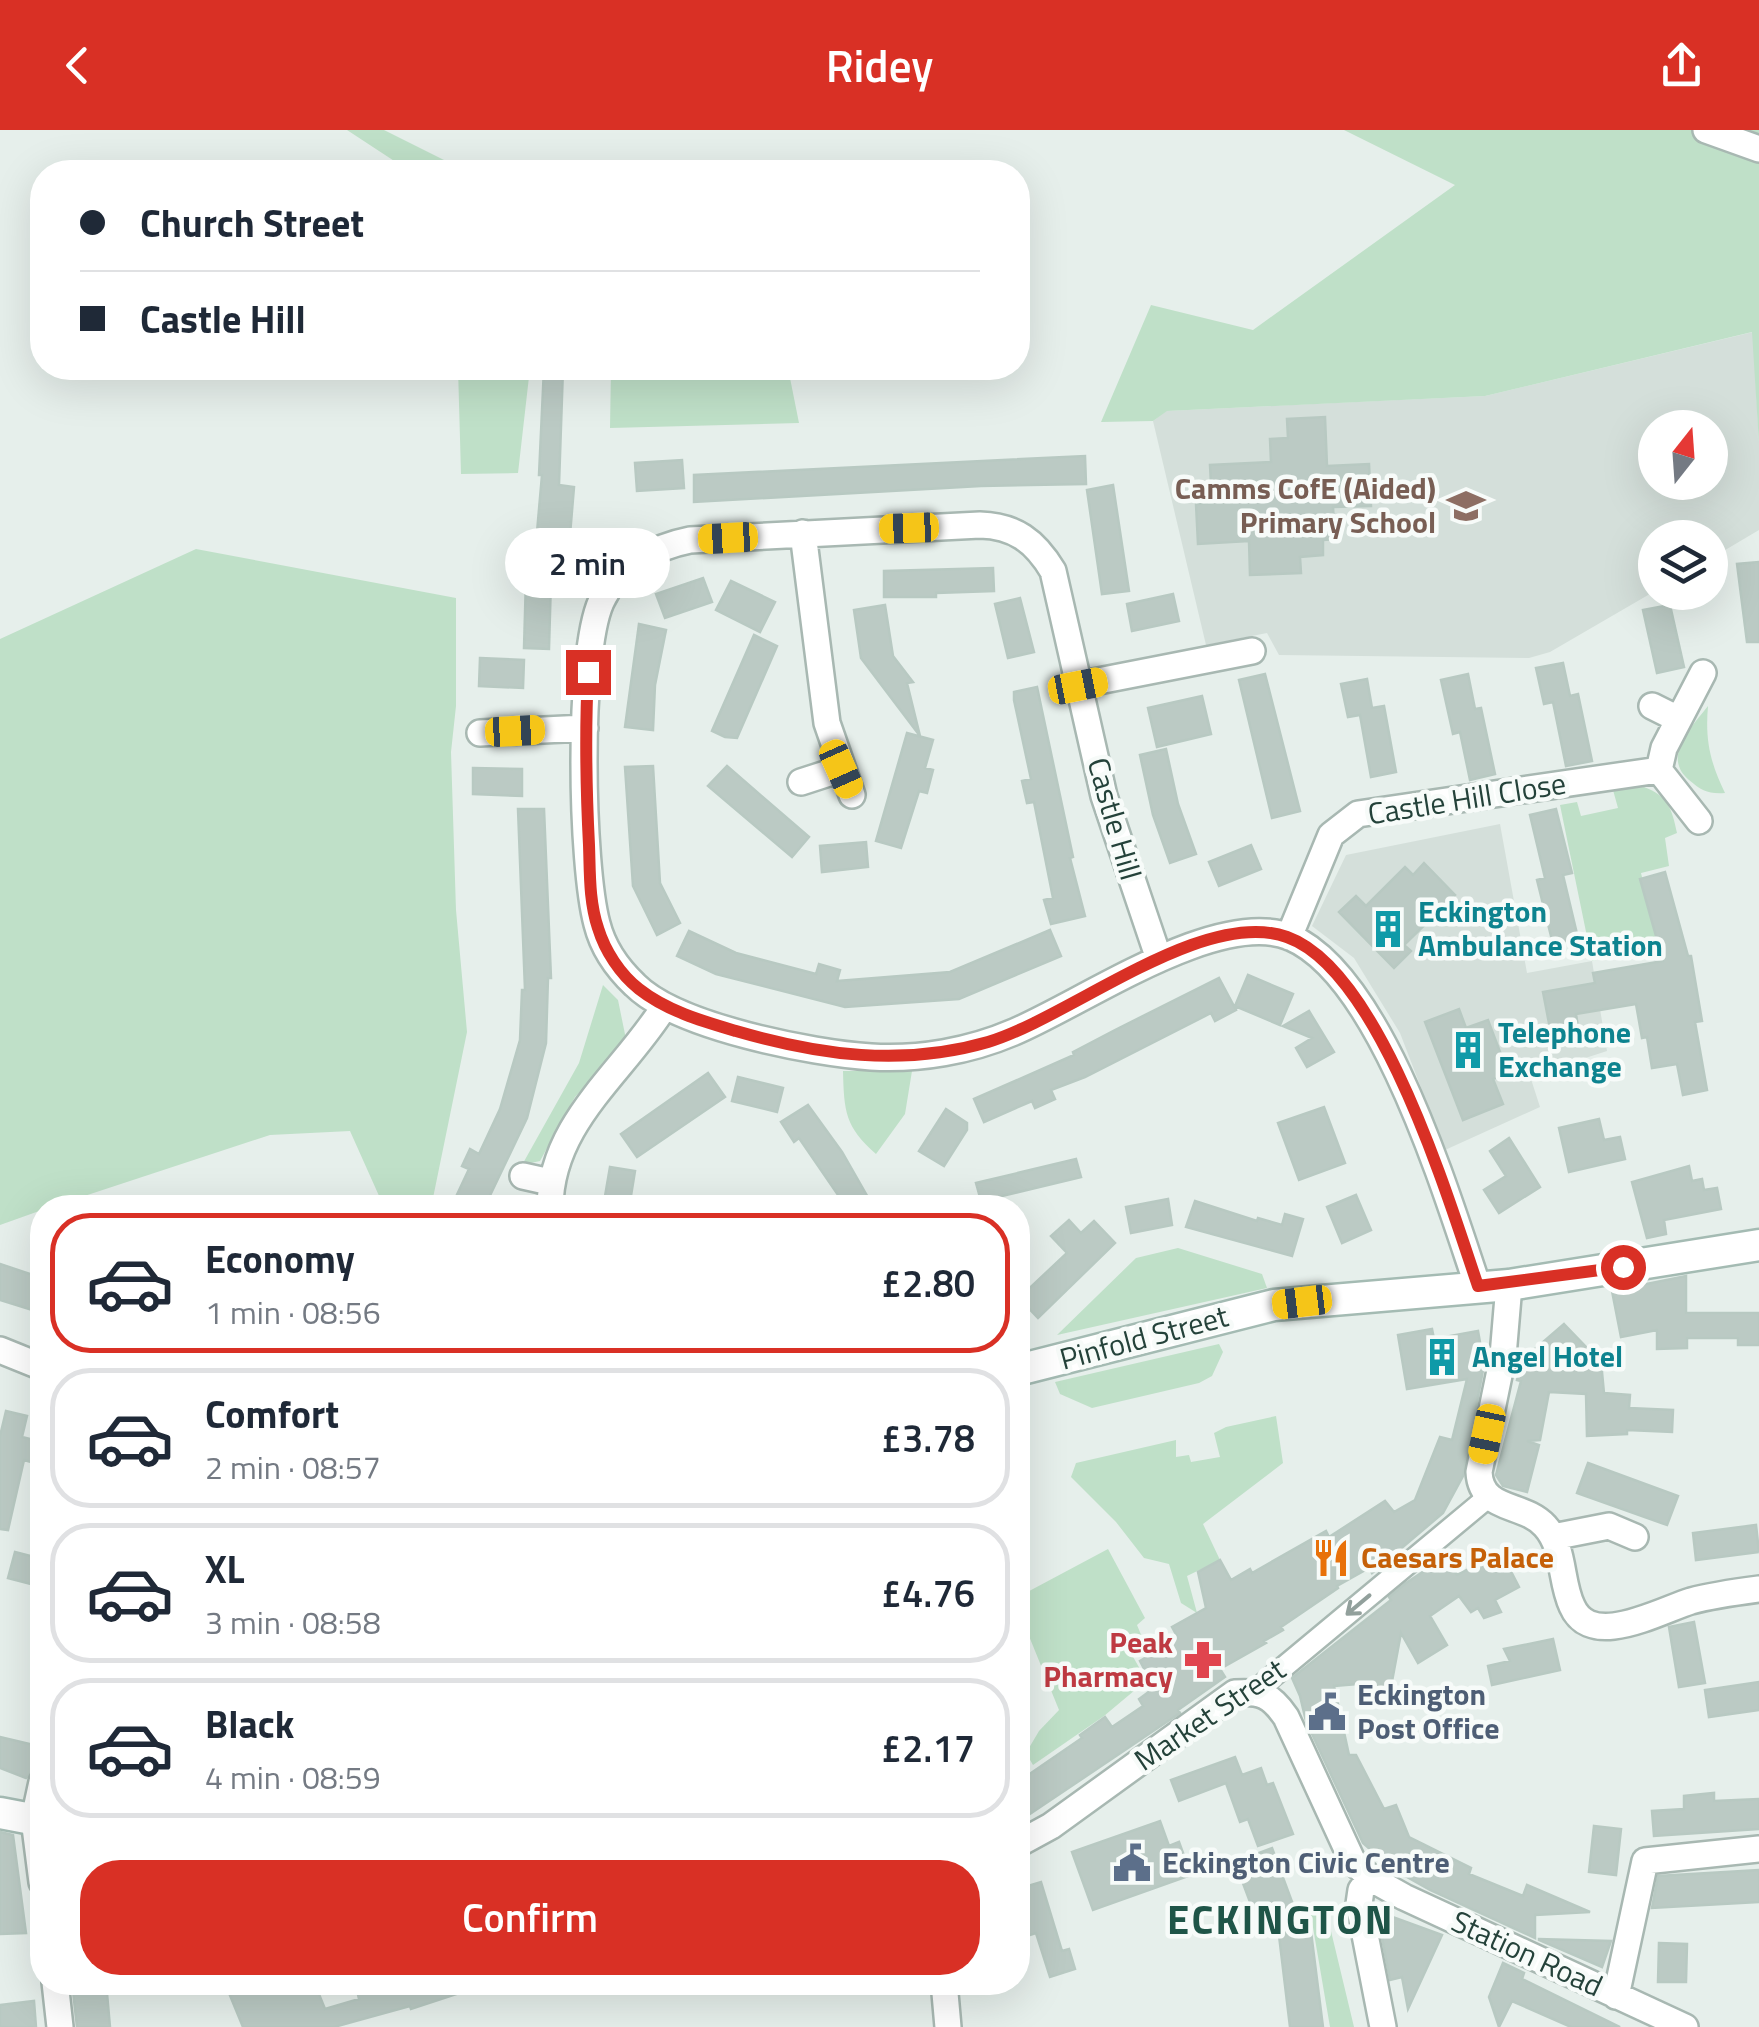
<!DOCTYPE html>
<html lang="en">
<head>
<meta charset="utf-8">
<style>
	body { margin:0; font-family:"Titillium Web",sans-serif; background:#f6f6f7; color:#1f2937; height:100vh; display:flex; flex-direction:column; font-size:38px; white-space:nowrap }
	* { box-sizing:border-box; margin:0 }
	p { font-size:32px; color:#747a83 }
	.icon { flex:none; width:55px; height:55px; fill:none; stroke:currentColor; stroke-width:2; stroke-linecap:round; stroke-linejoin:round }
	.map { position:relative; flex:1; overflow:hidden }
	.side { position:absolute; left:30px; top:1065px; width:1000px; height:800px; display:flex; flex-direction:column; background:#fff; border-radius:40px; box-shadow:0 10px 40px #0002 }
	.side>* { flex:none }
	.guide { position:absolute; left:30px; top:30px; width:1000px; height:220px; border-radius:40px; box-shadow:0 10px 40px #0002; display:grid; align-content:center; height:220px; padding:0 50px; background:#fff }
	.needle { width:65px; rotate:17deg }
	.tools { position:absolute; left:1638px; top:280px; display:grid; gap:20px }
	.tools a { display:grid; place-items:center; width:90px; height:90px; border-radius:50%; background:#fff; box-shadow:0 10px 40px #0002; font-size:50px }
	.end { position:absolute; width:45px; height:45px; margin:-22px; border:12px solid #d93025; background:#fff; box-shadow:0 0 0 5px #fff }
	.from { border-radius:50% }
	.bubble { position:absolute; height:70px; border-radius:35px; background:#fff; box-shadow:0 10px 40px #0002; font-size:32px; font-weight:600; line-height:70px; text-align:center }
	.car { position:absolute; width:30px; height:60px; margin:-30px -15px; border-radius:12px; box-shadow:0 0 8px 2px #0007; background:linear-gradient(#f5c518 24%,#345 0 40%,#f5c518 0 76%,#345 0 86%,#f5c518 0) }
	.guide b { display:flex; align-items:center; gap:35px; height:95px; font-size:38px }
	.guide b+b { border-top:2px solid #e0e1e3 }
	.guide i { width:25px; height:25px; background:#1f2937 }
	ul { padding:18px 0 0; list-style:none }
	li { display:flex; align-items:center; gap:30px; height:140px; margin:0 20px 15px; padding:0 30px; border:5px solid #e0e1e3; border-radius:40px }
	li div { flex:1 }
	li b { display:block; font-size:38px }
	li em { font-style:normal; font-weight:600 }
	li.current { border-color:#d93025 }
	li>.icon { width:90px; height:90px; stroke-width:1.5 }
	.cta { display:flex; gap:20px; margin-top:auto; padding:20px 50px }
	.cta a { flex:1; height:115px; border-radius:40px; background:#d93025; color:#fff; font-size:40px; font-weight:600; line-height:115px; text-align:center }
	header { display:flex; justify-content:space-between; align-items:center; height:130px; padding:0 50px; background:#d93025; color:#fff; font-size:45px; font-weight:600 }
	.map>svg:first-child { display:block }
</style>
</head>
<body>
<header><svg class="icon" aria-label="back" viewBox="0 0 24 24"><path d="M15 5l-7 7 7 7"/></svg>Ridey<svg class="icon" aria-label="share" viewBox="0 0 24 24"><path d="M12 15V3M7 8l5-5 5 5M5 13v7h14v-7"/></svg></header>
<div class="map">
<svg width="1759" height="1897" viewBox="0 0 1759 1897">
	<rect width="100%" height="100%" fill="#e6efeb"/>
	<path fill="#d4dfda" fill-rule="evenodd" d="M1753,202L1759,314V400L1710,429V408H1655V461L1550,522L1529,528L1279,525L1267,503L1206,515L1153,291L1166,281L1485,266ZM1655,298H1710V352H1655Z
		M1500,694L1527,843L1592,831L1607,921L1530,946L1540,977L1445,1020L1400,903L1354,828L1312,796L1346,725Z"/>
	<path fill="#bfe0c8" d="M347,0H384L468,42H411Z
		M1344,0H1759V314L1752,202L1485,266L1167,281L1153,291L1101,292L1151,175L1253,200L1455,55Z
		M458,238H530L518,343L461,344Z
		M611,238H788L799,293L610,298Z
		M196,419L456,468V576L451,622L456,780L467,902L433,1068L452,1077H384L350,1001L270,1005L51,1077L42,1078V1080L0,1095V509Z
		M1708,576C1705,610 1710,632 1725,663C1708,664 1702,661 1689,650C1661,626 1692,597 1708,576Z
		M1644,657C1668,666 1672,679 1677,703L1665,708L1669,736L1641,743L1659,817L1592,831L1560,675L1577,672L1581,686L1618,678L1613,660Z
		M603,855L618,870L627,914L575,967L540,1031L522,1035L579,933Z
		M843,941H912L905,984L876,1024C845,997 844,981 843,941Z
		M1178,1118L1262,1144L1267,1158L1057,1205L1136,1128Z
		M1219,1214L1223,1222L1212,1246L1199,1253L1092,1278L1060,1264L1055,1252Z
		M1276,1286L1283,1333L1203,1394L1220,1430L1187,1446L1197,1483L1181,1473L1169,1434L1144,1428L1116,1392L1071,1347L1076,1333L1176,1310V1327L1189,1325L1191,1332L1220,1327L1214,1303L1226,1297Z
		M1108,1419L1145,1488L1137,1495L1142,1507L1128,1518L1140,1539L1133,1545L1141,1555L1104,1586L1033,1635L1026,1623L1039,1601L1059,1580L1018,1479V1467Z
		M1324,1772L1354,1897H1330L1309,1774Z"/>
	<path fill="#bbcac4" stroke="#b8c9c2" stroke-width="2.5" d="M544,238H563L559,355L574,357L570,405L537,402L542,345H539Z
		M1325,287L1327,336L1369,334L1371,376L1333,377L1335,409L1323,410V425L1300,427L1301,443L1250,445L1249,411L1198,414L1196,374L1212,373L1210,335L1271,332L1270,309L1288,308L1287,289Z
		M1085,326L1086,354L981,356L694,372V345Z
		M682,330L684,358L637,361L635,333Z
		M1113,355L1129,461L1102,464L1087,360Z
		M527,414L552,415L549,519L524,518Z
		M1759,432V512H1747L1737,434Z
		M993,438L994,461L936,463V467H884V441Z
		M703,448L712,472L665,488L656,464Z
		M731,451L775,472L760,502L716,480Z
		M1173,464L1179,491L1132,501L1127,474Z
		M1020,468L1034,522L1008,528L995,474Z
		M885,475L893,526L913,552L907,553L920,606L861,528L854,480Z
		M1670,475L1684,537L1657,543L1643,480Z
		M639,494L666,500L655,555L653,600L625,597Z
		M754,505L777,516L737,608L725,607L712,601Z
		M480,528L524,530L523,558L479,556Z
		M1563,533L1570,566L1578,564L1592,631L1566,636L1553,572L1544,574L1536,538Z
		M1265,544L1300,681L1272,688L1239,550Z
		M1468,544L1475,579L1481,578L1495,644L1470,650L1460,602L1453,604L1441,550Z
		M1367,549L1372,578L1384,576L1396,642L1371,647L1360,585L1348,587L1341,554Z
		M1037,557L1073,727L1070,728L1085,786L1051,794L1044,770L1053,768L1034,672L1027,673L1022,651L1031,649L1014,570V562Z
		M1202,566L1211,604L1157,617L1148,578Z
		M907,603L933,610L925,638L933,640L927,663L919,661L901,718L876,711Z
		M1166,619L1178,674L1196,724L1170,733L1153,685L1140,625Z
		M653,636L660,753L680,793L657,805L633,756L625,637Z
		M727,636L809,707L792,727L708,656Z
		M473,638L522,639V666L473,664Z
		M518,679H544L551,848H548L546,913L527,988L484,1078H472L455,1069L469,1039L462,1036L470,1019L479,1024L500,979L520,910L522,860H525Z
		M1556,679L1572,743L1563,745L1578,808L1553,814L1537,750L1545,748L1530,685Z
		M866,712L868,737L822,742L820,716Z
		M1251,715L1261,739L1219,756L1209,732Z
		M1424,733L1455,765L1404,815L1411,821L1394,838L1339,782L1356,766L1366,776L1405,737L1413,745Z
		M1665,742L1688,826H1691L1702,891L1695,892L1707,960L1683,965L1677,934L1652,938L1647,907L1642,908L1636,874L1576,884L1579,904L1552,909L1543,862L1595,853L1593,843L1663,831L1640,749Z
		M1050,800L1061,826L959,869L845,877L716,844L677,826L689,801L736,823L816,844L819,834L840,840L837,851L950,842Z
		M1248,845L1293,864L1280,895L1235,876Z
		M1219,848L1236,880L1215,891L1211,883L1085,947L1051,960L1055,969L1035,978L1032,971L984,992L974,969L1074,925L1073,922L1115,900Z
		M1459,879L1466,898L1488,890L1508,943L1493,949L1503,974L1463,990L1425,892Z
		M1309,881L1334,922L1307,937L1296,918L1312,908L1283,896Z
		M708,943L725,967L637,1027L621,1004Z
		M738,947L783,958L777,982L732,971Z
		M808,975L842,1022L874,1078H847L799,1008L794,1012L781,992Z
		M1324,977L1345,1033L1299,1050L1278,993Z
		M946,979L967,993V1000L944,1036L919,1021Z
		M1599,989L1604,1010L1620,1007L1625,1029L1569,1042L1559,998Z
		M1509,1008L1540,1057L1499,1083L1484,1060L1506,1046L1490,1021Z
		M1076,1029L1081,1047L981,1071L976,1053Z
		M1689,1036L1692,1051L1702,1049L1704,1060L1717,1058L1721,1079L1664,1090L1666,1104L1647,1108L1632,1052Z
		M610,1037L635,1041L629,1078H603Z
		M1356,1065L1371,1100L1342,1113L1327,1077Z
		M1168,1069L1172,1095L1131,1103L1126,1077Z
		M1195,1071L1257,1091L1258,1088L1282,1095L1285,1084L1303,1089L1292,1126L1186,1097Z
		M1069,1090L1081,1103L1094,1091L1115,1113L1038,1188L1019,1168L1067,1123L1051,1106Z
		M0,1134L42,1148V1183L0,1170Z
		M1686,1146V1183H1759V1215H1738V1208H1687V1218L1657,1219V1200L1621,1207L1612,1161Z
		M1564,1194L1591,1222L1600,1221L1604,1263L1630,1265L1629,1278L1673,1280L1672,1302L1627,1300V1304L1587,1306L1586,1264L1549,1262L1540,1310L1527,1311L1539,1315L1527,1362L1503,1356L1496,1345L1521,1251L1517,1250L1522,1230Z
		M1432,1199L1434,1209L1478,1201L1484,1235L1463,1346L1443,1383L1372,1443L1369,1438L1337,1456L1338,1458L1281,1497L1283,1500L1264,1511L1266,1513L1220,1539L1225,1547L1178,1580L1180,1583L1018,1692V1652L1082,1608L1080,1605L1105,1587L1112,1597L1143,1576L1139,1569L1154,1558L1140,1531L1178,1508L1172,1497L1206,1478L1198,1442L1220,1430L1231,1450L1250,1439L1252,1443L1326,1401L1329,1407L1385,1371L1394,1382L1415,1370L1440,1307L1452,1310L1467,1249L1407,1259L1398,1205Z
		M6,1281L27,1286L22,1307L42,1312V1335L24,1330L8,1400L0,1399V1306Z
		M1588,1333L1678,1366L1667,1395L1577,1363Z
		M1756,1395L1759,1422L1696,1430L1693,1403Z
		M15,1422L42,1429V1457L8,1448Z
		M1501,1422L1519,1457L1495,1470L1501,1482L1484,1488L1478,1478L1471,1482L1459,1466L1430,1486L1447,1515L1418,1533L1401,1503L1390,1562L1372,1563L1370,1553L1334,1556L1349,1625H1356L1384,1679L1396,1675L1409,1707L1471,1738L1469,1744L1523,1766L1527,1755L1590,1782L1535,1785V1808L1430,1760L1391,1738L1363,1713L1306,1591L1300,1566L1292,1548L1391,1470L1389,1467L1406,1453L1444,1428L1457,1445Z
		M1694,1492L1705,1553L1679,1557L1669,1497Z
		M1553,1509L1560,1540L1492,1555L1488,1536L1510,1531L1504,1519Z
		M1759,1552V1580L1709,1587L1705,1560Z
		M0,1607L42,1617L37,1637L26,1648L0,1638Z
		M1235,1627L1242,1645L1261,1638L1267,1655L1273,1653L1293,1704L1258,1716L1248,1689L1240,1692L1226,1653L1179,1671L1171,1650Z
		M1714,1663V1671L1759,1669V1699L1654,1706L1652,1681L1684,1679V1666Z
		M1160,1691L1169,1716L1179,1712L1191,1745L1093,1780L1072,1722Z
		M1594,1696L1621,1699L1616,1745L1589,1742Z
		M0,1702L13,1705L26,1803L0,1804Z
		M1272,1718L1298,1788L1309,1786L1323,1897H1290L1275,1772L1253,1780L1235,1732Z
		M1759,1740V1772L1652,1778L1658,1746Z
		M1041,1752L1062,1821L1069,1819L1075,1839L1050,1847L1036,1803L1027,1806L1023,1792L1018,1794V1759Z
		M1387,1785L1442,1805L1408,1879L1402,1847L1390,1850L1379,1792Z
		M1539,1810V1809L1611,1811L1602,1837Z
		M1659,1813L1687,1814L1686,1852H1658Z
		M1503,1833L1524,1843L1522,1849L1620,1897H1571L1512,1871L1499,1897L1489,1867Z
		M72,1852H106L110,1897H77Z
		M239,1852H314L325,1879L359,1869L357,1860L386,1852H480L481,1856L411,1879L410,1876L334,1897H243L227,1858Z
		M34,1871L36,1897H0V1875Z"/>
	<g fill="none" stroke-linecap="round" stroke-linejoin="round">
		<g stroke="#a8b8b2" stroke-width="25">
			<path id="pedestrian" d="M1255,1561L1487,1368"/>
		</g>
		<g stroke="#a8b8b2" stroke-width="30">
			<path id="minor" d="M1706,0L1759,19
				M803,403L827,593L852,665
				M1078,555L1252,521
				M1652,576L1678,589
				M480,603L585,598
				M801,652L841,639
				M1699,691L1659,640L1664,618L1703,543
				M1289,807L1331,705L1358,684L1659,640
				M1159,829L1104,666L1053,441C1035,411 1015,396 980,395L690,410C654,417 617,437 601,472C577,526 581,735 597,794C603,818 617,838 635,855C677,897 812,923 871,927C919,930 970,921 1014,902C1083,873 1218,778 1290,807C1382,846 1447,1066 1478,1157
				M523,1046L550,1052
				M550,1078C550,993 623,943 664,877
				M1509,1155L1503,1226L1479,1342C1481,1382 1523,1372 1545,1396C1565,1418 1560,1451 1572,1476C1591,1520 1659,1481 1691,1471C1713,1465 1736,1462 1759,1459
				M0,1220L42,1237
				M1553,1407L1609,1396L1635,1407
				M42,1652L34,1689L42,1752
				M1018,1714L1051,1696L1235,1563C1261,1561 1271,1565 1286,1587L1352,1730L1370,1748L1404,1767L1685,1897
				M1370,1748L1361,1760L1359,1774L1383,1897
				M55,1852L60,1897
				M944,1852L948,1897
				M1616,1866L1645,1731L1759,1719"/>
		</g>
		<g stroke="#a4bbb3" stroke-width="35">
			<path id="secondary" d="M1018,1240L1274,1175L1509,1155L1759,1115
				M0,1683L42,1691"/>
		</g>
		<use href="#pedestrian" stroke="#fff" stroke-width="20"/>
		<use href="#minor" stroke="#fff" stroke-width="25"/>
		<use href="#secondary" stroke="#fff" stroke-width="30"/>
	</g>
	<defs><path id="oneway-shaft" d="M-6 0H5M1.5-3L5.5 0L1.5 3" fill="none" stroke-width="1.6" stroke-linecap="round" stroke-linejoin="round" transform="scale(2.5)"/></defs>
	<use stroke="#92a09c" href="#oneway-shaft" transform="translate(1358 1475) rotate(140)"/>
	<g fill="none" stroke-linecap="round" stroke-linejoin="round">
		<path stroke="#d93025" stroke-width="12" d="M588,542C585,601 586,657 589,715C590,743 589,771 598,798C605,821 620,844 639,859C667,881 702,891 736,901C819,925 902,937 988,912C1071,887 1203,777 1287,807C1380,840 1448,1068 1478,1156L1623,1137"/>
	</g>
	<defs>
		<g id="school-bare" transform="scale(3)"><path d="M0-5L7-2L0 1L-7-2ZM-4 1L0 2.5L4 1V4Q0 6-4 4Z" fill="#8d6e63" stroke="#f7fbf9" stroke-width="2.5" paint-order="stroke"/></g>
		<g id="building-bare" transform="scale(3)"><path d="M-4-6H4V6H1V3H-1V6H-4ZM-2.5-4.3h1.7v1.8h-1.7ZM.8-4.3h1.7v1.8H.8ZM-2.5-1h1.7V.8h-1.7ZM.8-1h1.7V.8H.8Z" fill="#0f9aa8" stroke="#f7fbf9" stroke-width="2.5" paint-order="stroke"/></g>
		<g id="restaurant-bare" transform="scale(3)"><path d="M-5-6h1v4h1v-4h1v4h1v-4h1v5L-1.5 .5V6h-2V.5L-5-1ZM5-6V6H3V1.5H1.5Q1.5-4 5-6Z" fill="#e8710a" stroke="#f7fbf9" stroke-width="2.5" paint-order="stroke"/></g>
		<g id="pharmacy-bare" transform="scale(3)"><path d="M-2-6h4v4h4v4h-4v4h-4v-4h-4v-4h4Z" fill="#e0444e" stroke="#f7fbf9" stroke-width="2.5" paint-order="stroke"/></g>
		<g id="civic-bare" transform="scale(3)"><path d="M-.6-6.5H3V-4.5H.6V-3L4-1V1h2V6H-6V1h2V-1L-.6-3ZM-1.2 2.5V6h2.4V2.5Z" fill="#5c6f8a" stroke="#f7fbf9" stroke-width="2.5" paint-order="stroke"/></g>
	</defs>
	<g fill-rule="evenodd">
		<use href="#school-bare" x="1466" y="376"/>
		<use href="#building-bare" x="1388" y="799"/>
		<use href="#building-bare" x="1468" y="920"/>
		<use href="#building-bare" x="1442" y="1227"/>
		<use href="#restaurant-bare" x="1331" y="1428"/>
		<use href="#pharmacy-bare" x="1203" y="1530"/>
		<use href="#civic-bare" x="1327" y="1582"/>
		<use href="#civic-bare" x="1132" y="1733"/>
	</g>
	<g text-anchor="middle" stroke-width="9" stroke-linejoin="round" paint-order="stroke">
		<g font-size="30" font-weight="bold" fill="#785e54" stroke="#f7fbf9" text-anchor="end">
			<text x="1436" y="369">Camms CofE (Aided)<tspan x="1436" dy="34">Primary School</tspan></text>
		</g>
		<g font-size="30" fill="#24423a" stroke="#f7fbf9">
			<text transform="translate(1467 669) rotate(-9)" y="10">Castle Hill Close</text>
			<text transform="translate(1114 689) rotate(74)" y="10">Castle Hill</text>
			<text transform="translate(1144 1208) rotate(-15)" y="10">Pinfold Street</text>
			<text transform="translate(1210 1585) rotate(-34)" y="10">Market Street</text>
			<text transform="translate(1527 1824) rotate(25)" y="10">Station Road</text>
		</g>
		<g font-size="30" font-weight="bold" fill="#0d838f" stroke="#f7fbf9" text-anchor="start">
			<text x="1418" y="792">Eckington<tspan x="1418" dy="34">Ambulance Station</tspan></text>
			<text x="1498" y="913">Telephone<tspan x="1498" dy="34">Exchange</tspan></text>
			<text x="1472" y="1237">Angel Hotel</text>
		</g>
		<g font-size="30" font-weight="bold" fill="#c56008" stroke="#f7fbf9" text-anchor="start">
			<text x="1361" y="1438">Caesars Palace</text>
		</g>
		<g font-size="30" font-weight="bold" fill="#be3a42" stroke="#f7fbf9" text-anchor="end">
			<text x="1173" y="1523">Peak<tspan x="1173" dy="34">Pharmacy</tspan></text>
		</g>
		<g font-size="30" font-weight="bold" fill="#4e5e75" stroke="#f7fbf9" text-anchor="start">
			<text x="1357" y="1575">Eckington<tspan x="1357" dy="34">Post Office</tspan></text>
			<text x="1162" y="1743">Eckington Civic Centre</text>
		</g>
		<g font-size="40" font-weight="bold" letter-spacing="2.5" fill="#1f5548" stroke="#f7fbf9">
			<text x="1281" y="1804">ECKINGTON</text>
		</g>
	</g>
</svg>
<div class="tools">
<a><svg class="needle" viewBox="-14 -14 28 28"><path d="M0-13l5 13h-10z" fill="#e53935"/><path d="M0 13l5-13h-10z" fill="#747a83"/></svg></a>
<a><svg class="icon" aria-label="layers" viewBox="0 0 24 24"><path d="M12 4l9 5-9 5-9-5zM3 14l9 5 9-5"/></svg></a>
</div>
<i class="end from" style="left:1623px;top:1137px"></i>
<i class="end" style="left:588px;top:542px"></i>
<div class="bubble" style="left:505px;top:398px;width:165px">2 min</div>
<i class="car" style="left:909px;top:398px;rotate:268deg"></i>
<i class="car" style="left:728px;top:408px;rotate:267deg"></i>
<i class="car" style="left:1078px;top:556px;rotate:79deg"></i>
<i class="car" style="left:515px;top:601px;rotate:87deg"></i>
<i class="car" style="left:841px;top:639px;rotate:156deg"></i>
<i class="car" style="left:1302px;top:1172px;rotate:263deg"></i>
<i class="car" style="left:1487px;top:1304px;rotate:192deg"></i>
<div class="guide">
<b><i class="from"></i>Church Street</b>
<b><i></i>Castle Hill</b>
</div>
<section class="side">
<ul>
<li class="current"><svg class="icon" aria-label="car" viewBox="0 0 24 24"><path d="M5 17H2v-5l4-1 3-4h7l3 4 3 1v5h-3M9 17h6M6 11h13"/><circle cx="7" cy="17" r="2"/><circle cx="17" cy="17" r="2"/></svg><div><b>Economy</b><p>1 min · 08:56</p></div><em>£2.80</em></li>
<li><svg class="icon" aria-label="car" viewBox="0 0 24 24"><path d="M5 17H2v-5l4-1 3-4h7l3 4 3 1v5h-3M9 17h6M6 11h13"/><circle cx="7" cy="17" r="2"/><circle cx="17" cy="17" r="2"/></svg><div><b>Comfort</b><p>2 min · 08:57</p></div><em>£3.78</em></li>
<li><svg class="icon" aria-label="car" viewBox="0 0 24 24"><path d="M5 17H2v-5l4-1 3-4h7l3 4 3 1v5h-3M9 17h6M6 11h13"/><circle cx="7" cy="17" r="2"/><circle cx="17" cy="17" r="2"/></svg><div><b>XL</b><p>3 min · 08:58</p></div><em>£4.76</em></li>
<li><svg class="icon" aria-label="car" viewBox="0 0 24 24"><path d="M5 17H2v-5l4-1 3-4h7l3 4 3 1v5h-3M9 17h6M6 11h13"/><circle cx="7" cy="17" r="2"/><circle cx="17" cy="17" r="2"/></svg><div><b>Black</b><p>4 min · 08:59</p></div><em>£2.17</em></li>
</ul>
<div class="cta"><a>Confirm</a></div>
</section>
</div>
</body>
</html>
